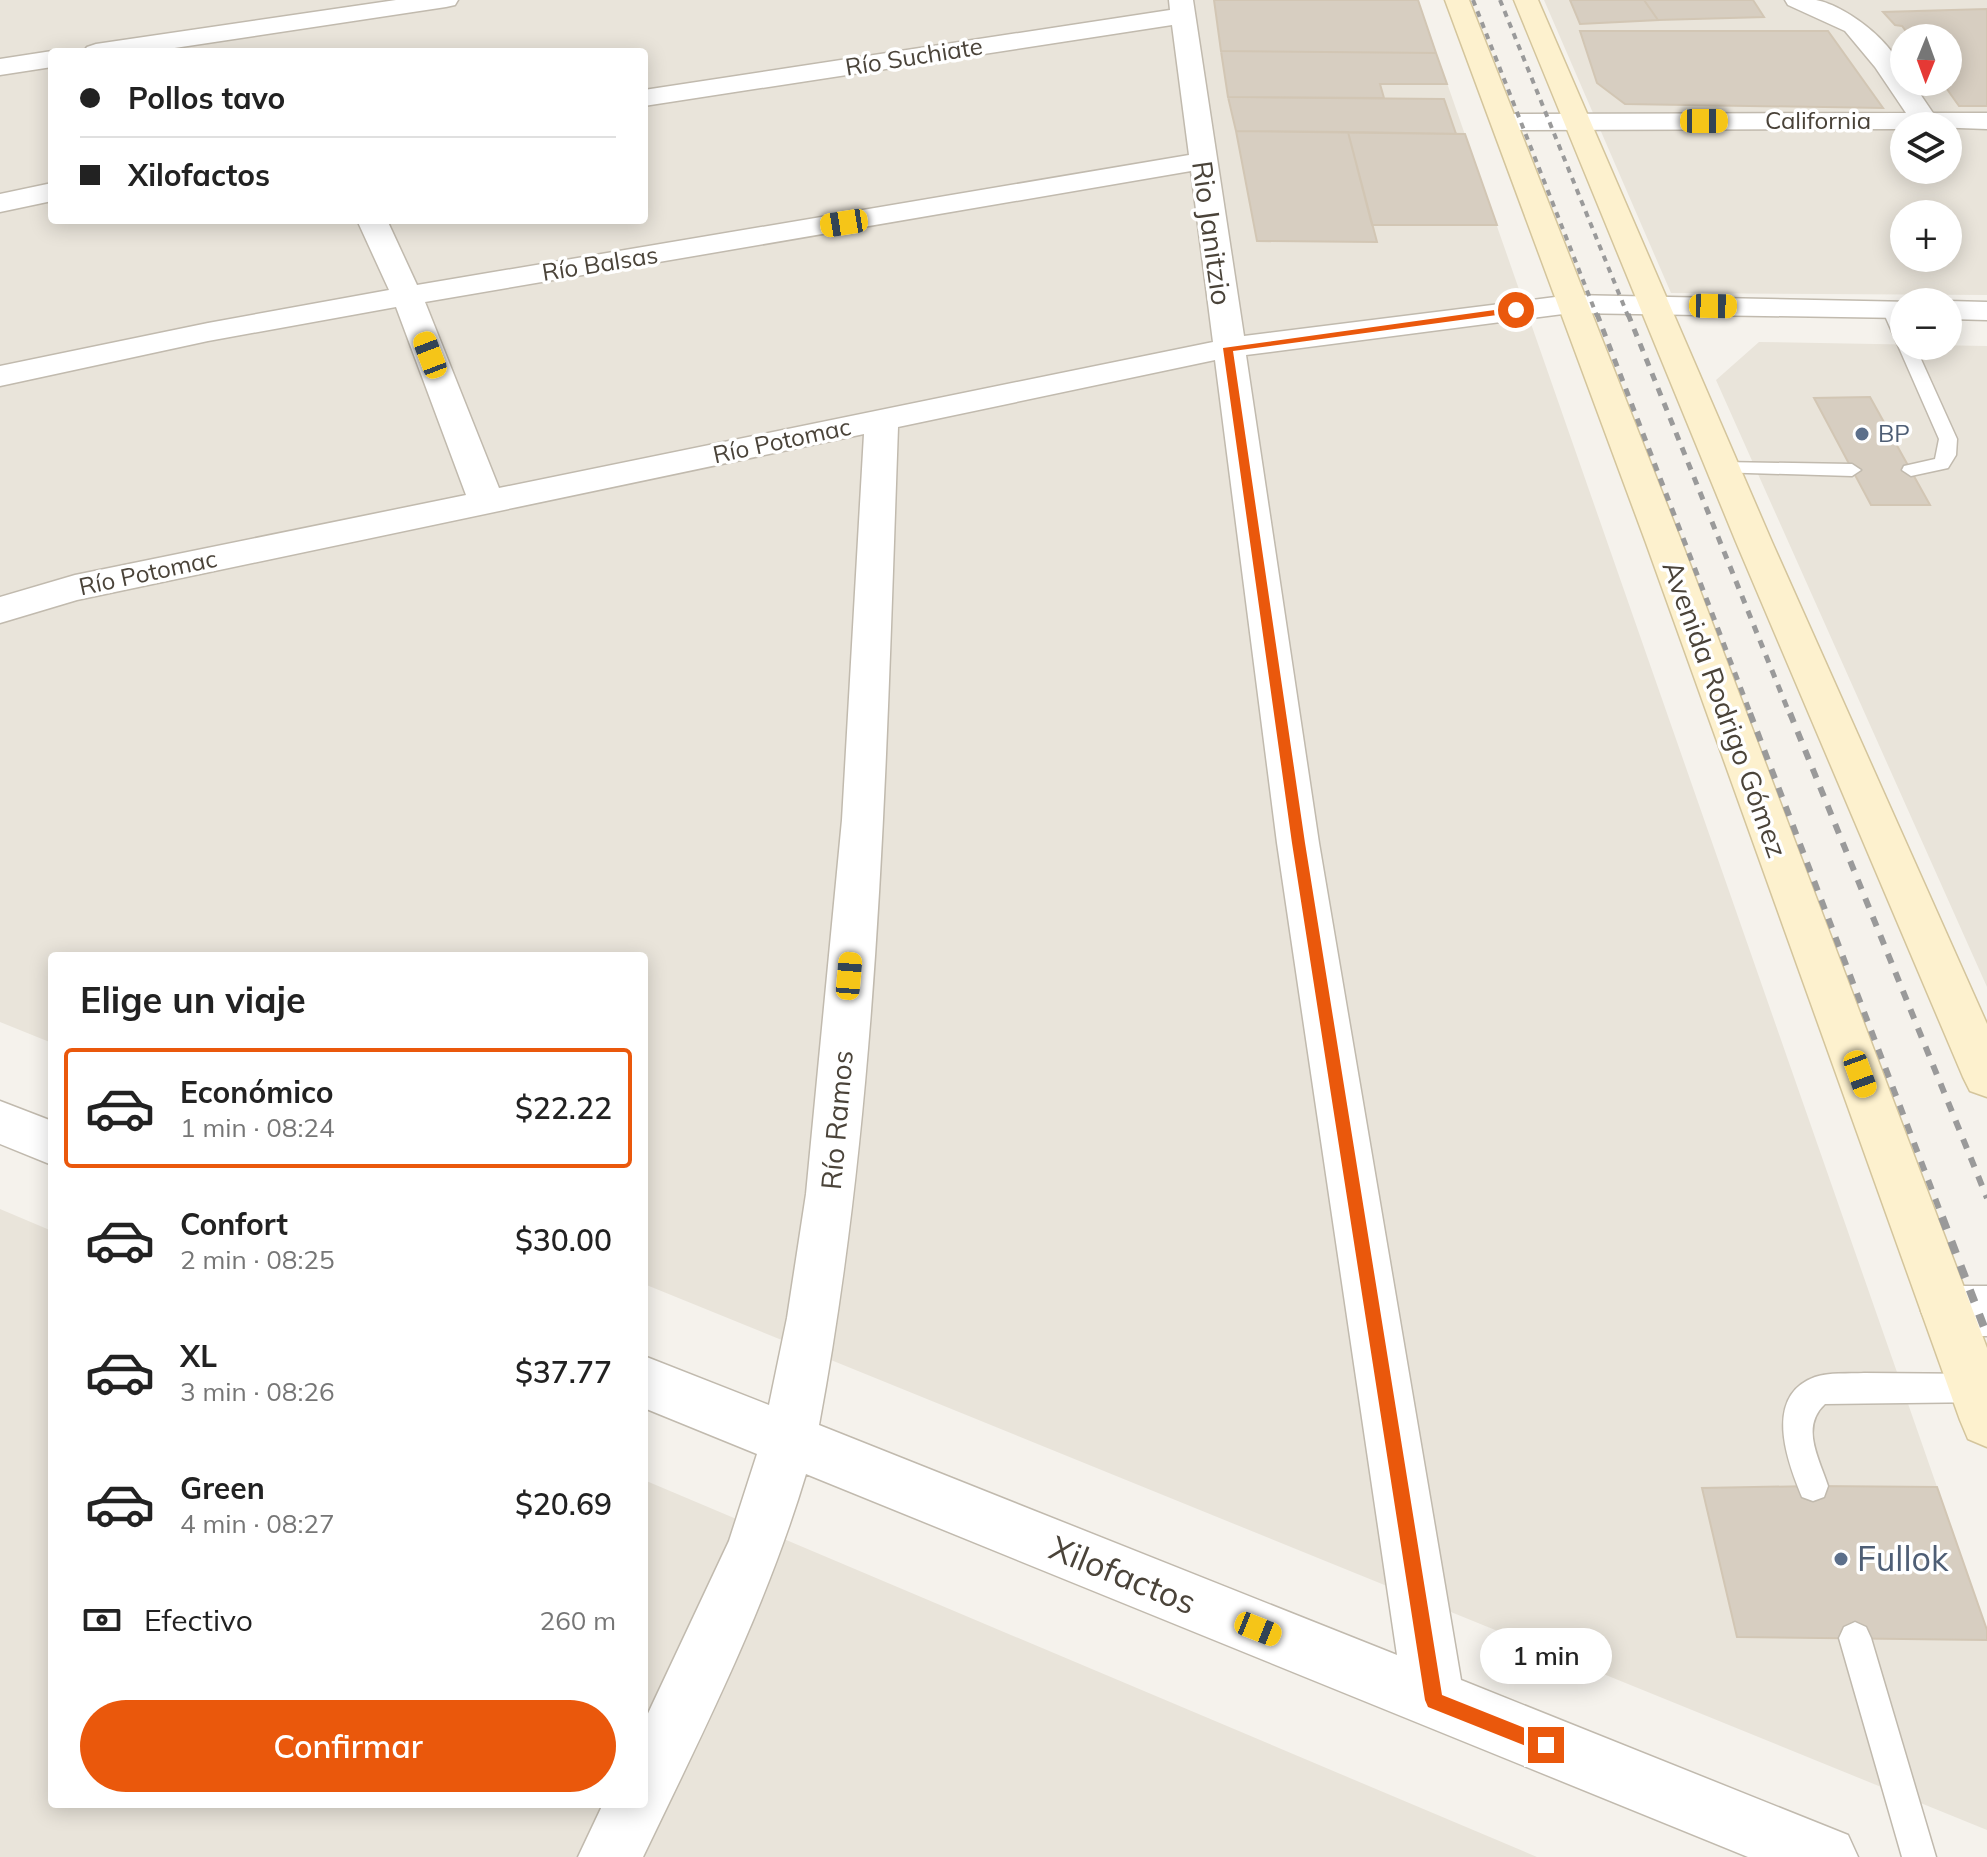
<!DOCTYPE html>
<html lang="es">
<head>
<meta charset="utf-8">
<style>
	body { margin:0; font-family:Mulish,sans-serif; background:#f6f6f6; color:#222; height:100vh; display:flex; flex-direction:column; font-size:30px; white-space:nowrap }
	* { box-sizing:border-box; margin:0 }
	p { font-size:26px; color:#767676 }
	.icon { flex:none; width:44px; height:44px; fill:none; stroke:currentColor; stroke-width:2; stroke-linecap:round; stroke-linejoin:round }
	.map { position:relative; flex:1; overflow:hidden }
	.side { position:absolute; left:48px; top:952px; width:600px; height:856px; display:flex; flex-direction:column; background:#fff; border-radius:8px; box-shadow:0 4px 20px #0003 }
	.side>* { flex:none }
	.top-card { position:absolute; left:48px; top:48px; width:600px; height:176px; border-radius:8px; box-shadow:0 4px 20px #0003; display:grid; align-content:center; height:176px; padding:0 32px; background:#fff }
	.needle { width:52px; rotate:181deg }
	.controls { position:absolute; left:1890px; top:24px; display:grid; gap:16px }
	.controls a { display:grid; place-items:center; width:72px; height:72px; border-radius:50%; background:#fff; box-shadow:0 4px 20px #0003; font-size:40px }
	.end { position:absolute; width:36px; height:36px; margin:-18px; border:10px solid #ea580c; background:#fff; box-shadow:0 0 0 4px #fff }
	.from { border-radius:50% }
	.bubble { position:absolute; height:56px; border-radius:28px; background:#fff; box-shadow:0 4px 20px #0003; font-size:26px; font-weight:600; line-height:56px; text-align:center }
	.car { position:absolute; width:24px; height:48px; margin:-24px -12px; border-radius:10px; box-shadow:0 0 6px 2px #0007; background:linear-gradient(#f5c518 24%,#345 0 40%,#f5c518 0 76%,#345 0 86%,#f5c518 0) }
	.top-card b { display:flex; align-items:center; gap:28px; height:76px; font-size:30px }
	.top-card b+b { border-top:2px solid #e0e0e0 }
	.top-card i { width:20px; height:20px; background:#222 }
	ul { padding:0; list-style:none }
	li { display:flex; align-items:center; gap:24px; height:120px; margin:0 16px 12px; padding:0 16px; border:4px solid transparent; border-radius:8px }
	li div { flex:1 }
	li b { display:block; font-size:30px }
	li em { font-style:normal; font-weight:600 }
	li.on { border-color:#ea580c }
	li>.icon { width:72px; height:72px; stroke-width:1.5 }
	h2 { padding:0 32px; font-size:36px; line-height:96px }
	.pay { display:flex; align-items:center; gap:20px; height:88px; padding:0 32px; font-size:30px }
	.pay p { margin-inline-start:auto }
	.primary-button { display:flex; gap:16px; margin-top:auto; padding:16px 32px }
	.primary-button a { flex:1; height:92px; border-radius:48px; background:#ea580c; color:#fff; font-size:32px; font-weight:600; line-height:92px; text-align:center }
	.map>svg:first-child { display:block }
</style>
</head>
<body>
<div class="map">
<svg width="1987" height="1857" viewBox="0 0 1987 1857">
	<rect width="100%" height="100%" fill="#f5f2ec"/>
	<path fill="#e9e4da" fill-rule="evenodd" d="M0,0H1418L1987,1630V1830L644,1284V956H52V1043L0,1022ZM52,52H644V220H52Z
		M1544,0H1987V295L1671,293ZM1904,38H1948V82H1904ZM1904,126H1948V170H1904ZM1904,214H1948V258H1904Z
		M1759,342L1987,346V987L1716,380Z
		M0,1209L52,1231V1804H644V1480L1537,1857H0Z"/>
	<path fill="#d7cec1" stroke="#d2c6b4" stroke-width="2" d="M1214,0H1418L1436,53L1221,51Z
		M1570,0H1644L1658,20L1580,24Z
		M1644,0H1753L1764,17L1658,20Z
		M1987,9V106H1959L1942,82H1948V38H1911L1902,26L1895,25L1883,12Z
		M1580,31H1828L1883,108L1625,104L1597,83Z
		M1221,51L1436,53L1447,84H1380L1384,98L1228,97Z
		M1228,97L1444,99L1456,134L1236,131Z
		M1236,131L1348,132L1377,242L1257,241Z
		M1348,132L1465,134L1497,225H1372Z
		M1870,397L1930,505H1871L1814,398Z
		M1813,1486L1937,1487L1987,1630V1640L1737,1637L1702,1488Z"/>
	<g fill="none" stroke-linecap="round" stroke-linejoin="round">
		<g stroke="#c1baae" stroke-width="3">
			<path id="service" d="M1890,304L1896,305L1904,322V346H1915L1957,439L1956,455L1948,468L1911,476L1902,470L1904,466L1935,459L1939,439L1882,309Z
				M1722,462L1852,464L1861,470L1852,476L1715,472L1713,468Z
				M1864,1373L1987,1374V1402L1825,1404C1800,1427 1819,1458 1828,1486L1824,1497L1813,1501L1802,1497C1787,1461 1763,1396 1815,1377C1829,1372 1848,1374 1864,1373Z
				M1855,1622L1866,1627L1871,1638L1936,1857H1902L1839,1638L1844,1627Z"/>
		</g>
		<g stroke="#c1baae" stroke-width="3">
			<path id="minor" d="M396,0H458L455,5L446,7L148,52H83L87,47L96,44Z
				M1169,0H1193L1244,336L1571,295L1913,302H1904V318L1571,313L1246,355L1319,843L1461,1680L1848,1835L1858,1857H1748L806,1474C766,1608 703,1732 643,1857H578L603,1804H644V1722L729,1541L757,1454L644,1408V1356L769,1405L787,1318L806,1194L842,820L864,434L77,600L0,623V597L75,575L466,495L396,307L208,341L0,386V366L208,323L389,290L357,220H387L417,285L1189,155L1172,25L644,106V90L1170,10ZM1191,171L1213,342L499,488L425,302ZM1215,360L1277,843L1397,1655L819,1425C880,1097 886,760 898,427Z
				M1785,0C1795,0 1807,0 1816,0C1848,6 1904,49 1904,82H1912L1933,113H1987V129L1904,126V129L1506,130L1496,128L1492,122L1496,116L1506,114L1906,113L1875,67L1845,31L1788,5Z
				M52,51L55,52H52V67L0,75V59Z
				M52,183V201L0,212V194Z
				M1948,301L1987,302V320L1948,319V302H1943Z
				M0,1101L52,1121V1165L0,1144Z
				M1947,1286H1987V1336H1947L1929,1329L1921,1311L1929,1293Z"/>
		</g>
		<g stroke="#d4c59c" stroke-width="3">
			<path id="secondary" d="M1445,0H1469L1682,543L1987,1348V1447L1968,1439L1960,1420L1646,543Z
				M1514,0H1538L1772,542L1987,1024V1097L1970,1091L1963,1077L1736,542Z"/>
		</g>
		<use href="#service" fill="#fff" fill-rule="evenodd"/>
		<use href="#minor" fill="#fff" fill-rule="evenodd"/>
		<use href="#secondary" fill="#fdf1ce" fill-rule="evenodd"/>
		<path stroke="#9a9a9a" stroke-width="4" stroke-dasharray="6 6" stroke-linecap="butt" d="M1473,0L1597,316
			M1500,0L1628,316"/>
		<path stroke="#9a9a9a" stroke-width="5" stroke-dasharray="8 8" stroke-linecap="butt" d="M1597,314L1751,715
			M1628,314L1790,715"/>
		<path stroke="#9a9a9a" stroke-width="6" stroke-dasharray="10 10" stroke-linecap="butt" d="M1750,713L1943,1219
			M1790,713L1987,1198"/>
		<path stroke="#9a9a9a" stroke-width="8" stroke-dasharray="13 13" stroke-linecap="butt" d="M1942,1217L1987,1335"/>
	</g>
	<path fill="#ea580c" d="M1516,307L1519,312L1233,351L1305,843L1442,1695L1552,1739L1555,1745L1552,1752L1546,1754L1428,1707L1425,1700L1292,843L1223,348Z"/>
	<g fill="#5c6f8a" stroke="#fff" stroke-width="3">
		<circle cx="1862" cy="434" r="8"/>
		<circle cx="1841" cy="1559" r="8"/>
	</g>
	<g text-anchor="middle" stroke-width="7" stroke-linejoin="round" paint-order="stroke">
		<g font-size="24" fill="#4a4339" stroke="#fff">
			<text transform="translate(914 57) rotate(-9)" y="8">Río Suchiate</text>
			<text x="1818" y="129">California</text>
			<text transform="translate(600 264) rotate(-9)" y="8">Río Balsas</text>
			<text transform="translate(782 441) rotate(-12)" y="8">Río Potomac</text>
			<text transform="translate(148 573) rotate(-12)" y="8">Río Potomac</text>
		</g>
		<g font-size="24" fill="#4e5e75" stroke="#fff" text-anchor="start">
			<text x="1878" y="442">BP</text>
		</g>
		<g font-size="28" fill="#4a4339" stroke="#fff">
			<text transform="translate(1212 233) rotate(82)" y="10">Rio Janitzio</text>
			<text transform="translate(1725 709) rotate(70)" y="10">Avenida Rodrigo Gómez</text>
			<text transform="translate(837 1120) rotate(-85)" y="10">Río Ramos</text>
		</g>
		<g font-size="34" fill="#4e5e75" stroke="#fff" text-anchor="start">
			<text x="1857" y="1571">Fullok</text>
		</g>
		<g font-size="34" fill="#4a4339" stroke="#fff">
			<text transform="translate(1123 1575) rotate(22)" y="12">Xilofactos</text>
		</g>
	</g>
</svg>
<div class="controls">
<a><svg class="needle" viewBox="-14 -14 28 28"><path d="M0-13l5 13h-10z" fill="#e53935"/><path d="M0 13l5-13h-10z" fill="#767676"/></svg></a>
<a><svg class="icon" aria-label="layers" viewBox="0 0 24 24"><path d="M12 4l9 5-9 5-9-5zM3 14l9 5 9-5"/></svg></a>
<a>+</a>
<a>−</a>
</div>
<i class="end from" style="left:1516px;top:310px"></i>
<i class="end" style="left:1546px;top:1745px"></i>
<div class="bubble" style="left:1480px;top:1628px;width:132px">1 min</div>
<i class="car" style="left:1704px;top:121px;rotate:90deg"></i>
<i class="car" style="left:844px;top:223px;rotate:261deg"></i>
<i class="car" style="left:1713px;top:306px;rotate:91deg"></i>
<i class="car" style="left:430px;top:355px;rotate:339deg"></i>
<i class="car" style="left:849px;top:976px;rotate:5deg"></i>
<i class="car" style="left:1860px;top:1074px;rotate:160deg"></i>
<i class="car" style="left:1258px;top:1629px;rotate:112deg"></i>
<div class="top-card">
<b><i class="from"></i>Pollos tavo</b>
<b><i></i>Xilofactos</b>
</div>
<section class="side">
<h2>Elige un viaje</h2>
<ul>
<li class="on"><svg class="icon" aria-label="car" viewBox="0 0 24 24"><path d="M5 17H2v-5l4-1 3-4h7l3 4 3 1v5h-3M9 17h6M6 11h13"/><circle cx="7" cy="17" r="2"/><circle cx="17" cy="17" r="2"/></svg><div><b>Económico</b><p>1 min · 08:24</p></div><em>$22.22</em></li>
<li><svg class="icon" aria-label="car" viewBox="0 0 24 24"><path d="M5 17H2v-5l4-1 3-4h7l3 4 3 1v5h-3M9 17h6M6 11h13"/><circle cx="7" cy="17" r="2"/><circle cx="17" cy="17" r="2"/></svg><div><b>Confort</b><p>2 min · 08:25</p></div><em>$30.00</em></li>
<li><svg class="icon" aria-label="car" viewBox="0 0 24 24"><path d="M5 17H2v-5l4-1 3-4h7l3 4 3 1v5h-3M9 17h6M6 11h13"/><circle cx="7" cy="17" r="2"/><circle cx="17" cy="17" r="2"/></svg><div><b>XL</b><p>3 min · 08:26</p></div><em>$37.77</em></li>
<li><svg class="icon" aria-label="car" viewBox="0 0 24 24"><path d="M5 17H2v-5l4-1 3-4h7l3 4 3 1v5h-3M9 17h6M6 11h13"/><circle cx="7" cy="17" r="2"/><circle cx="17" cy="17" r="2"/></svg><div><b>Green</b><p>4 min · 08:27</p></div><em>$20.69</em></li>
</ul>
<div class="pay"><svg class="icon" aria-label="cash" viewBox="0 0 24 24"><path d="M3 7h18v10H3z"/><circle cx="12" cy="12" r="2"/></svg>Efectivo<p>260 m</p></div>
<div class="primary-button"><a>Confirmar</a></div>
</section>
</div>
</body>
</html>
